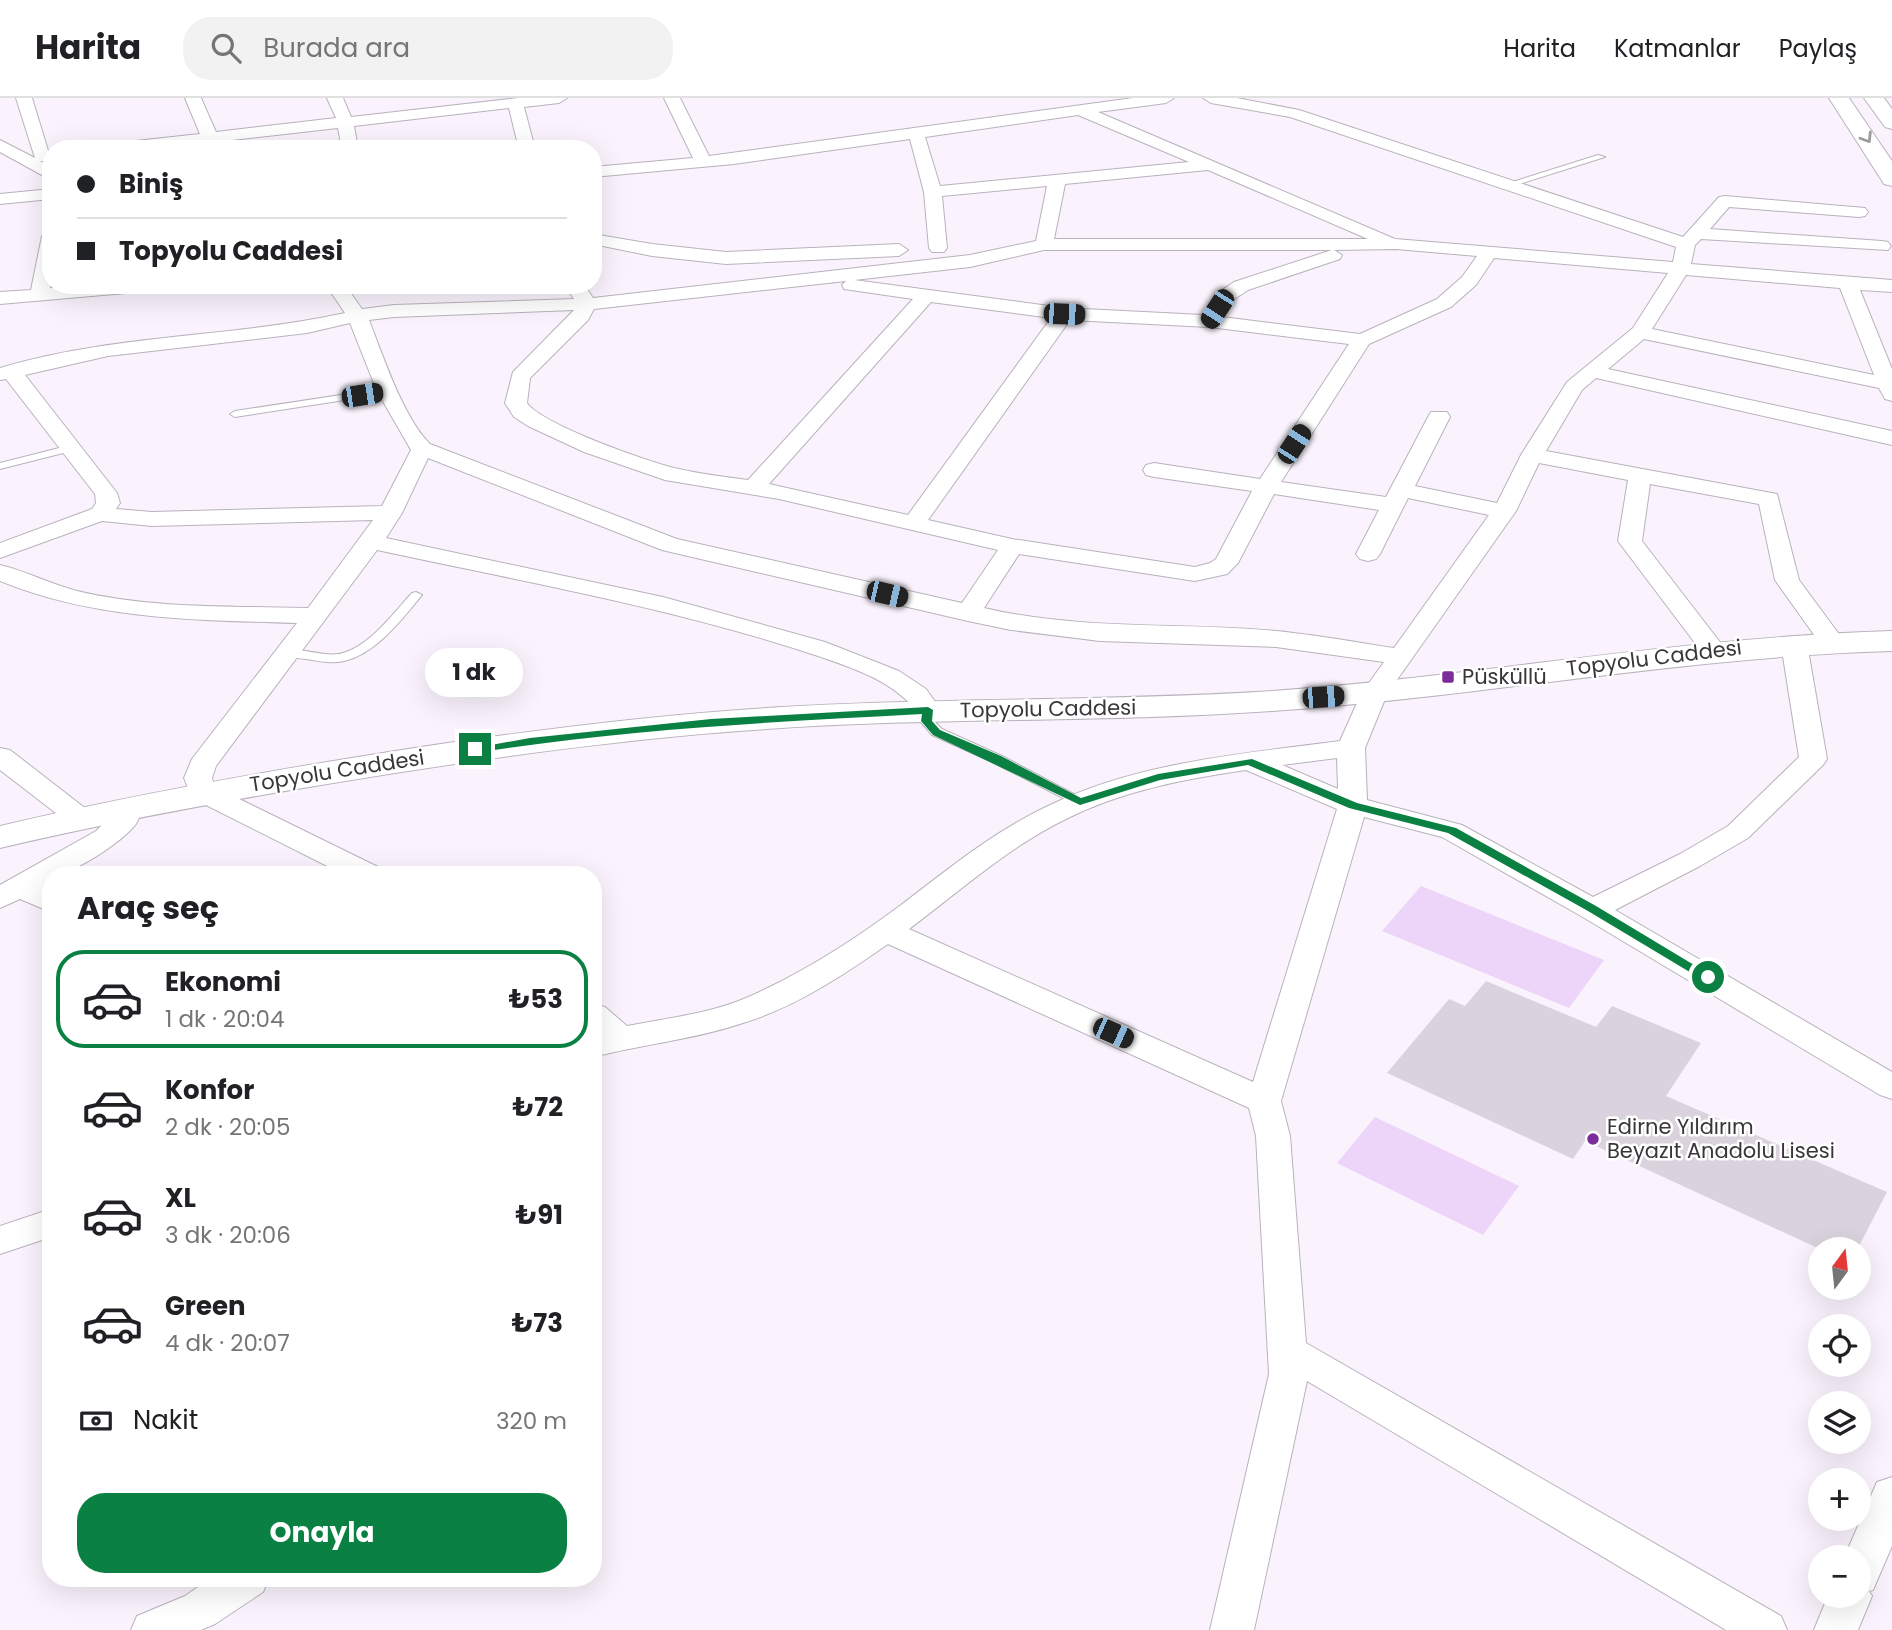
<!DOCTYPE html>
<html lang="tr">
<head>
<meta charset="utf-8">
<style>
	body { margin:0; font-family:Poppins,sans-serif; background:#f2f2f2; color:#202124; height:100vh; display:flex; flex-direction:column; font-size:26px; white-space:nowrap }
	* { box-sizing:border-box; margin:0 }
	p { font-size:23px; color:#757577 }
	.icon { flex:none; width:38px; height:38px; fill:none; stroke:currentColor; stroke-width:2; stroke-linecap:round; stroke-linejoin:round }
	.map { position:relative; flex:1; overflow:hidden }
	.side { position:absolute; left:42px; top:768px; width:560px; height:721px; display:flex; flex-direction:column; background:#fff; border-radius:28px; box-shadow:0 7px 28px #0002 }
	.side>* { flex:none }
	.guide { position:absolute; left:42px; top:42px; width:560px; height:154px; border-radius:28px; box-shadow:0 7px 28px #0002; display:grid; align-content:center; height:154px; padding:0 35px; background:#fff }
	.needle { width:46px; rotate:15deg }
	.tools { position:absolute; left:1808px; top:1139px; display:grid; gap:14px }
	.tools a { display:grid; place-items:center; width:63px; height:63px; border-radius:50%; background:#fff; box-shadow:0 7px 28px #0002; font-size:35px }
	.end { position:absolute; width:32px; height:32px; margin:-16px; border:9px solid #0b8043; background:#fff; box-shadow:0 0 0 4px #fff }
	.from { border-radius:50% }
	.bubble { position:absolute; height:49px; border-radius:24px; background:#fff; box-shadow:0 7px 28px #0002; font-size:23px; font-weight:700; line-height:49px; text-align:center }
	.car { position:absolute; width:21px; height:42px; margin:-21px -10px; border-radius:9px; box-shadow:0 0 5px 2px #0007; background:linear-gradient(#222 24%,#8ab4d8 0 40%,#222 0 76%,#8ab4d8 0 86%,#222 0) }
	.guide b { display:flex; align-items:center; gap:24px; height:66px; font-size:26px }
	.guide b+b { border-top:2px solid #e0e0e0 }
	.guide i { width:18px; height:18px; background:#202124 }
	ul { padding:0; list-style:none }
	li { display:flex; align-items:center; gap:21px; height:98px; margin:0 14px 10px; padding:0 21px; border:4px solid transparent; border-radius:28px }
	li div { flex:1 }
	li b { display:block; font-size:26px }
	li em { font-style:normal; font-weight:700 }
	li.on { border-color:#0b8043 }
	li>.icon { width:63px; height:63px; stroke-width:1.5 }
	h2 { padding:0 35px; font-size:32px; line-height:84px }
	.pay { display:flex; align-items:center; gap:18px; height:77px; padding:0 35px; font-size:26px }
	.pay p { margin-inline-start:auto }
	.primary-button { display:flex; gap:14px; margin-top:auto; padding:14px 35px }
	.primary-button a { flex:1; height:80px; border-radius:28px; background:#0b8043; color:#fff; font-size:28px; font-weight:700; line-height:80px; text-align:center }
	header { display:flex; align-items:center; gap:42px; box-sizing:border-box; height:98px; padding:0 35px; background:#fff; border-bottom:2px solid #e0e0e0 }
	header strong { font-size:33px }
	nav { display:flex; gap:38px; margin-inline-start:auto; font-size:24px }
	.search { width:490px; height:63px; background:#f2f2f2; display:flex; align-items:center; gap:18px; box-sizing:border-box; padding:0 24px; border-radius:28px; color:#757577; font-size:26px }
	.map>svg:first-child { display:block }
</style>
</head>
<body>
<header>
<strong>Harita</strong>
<div class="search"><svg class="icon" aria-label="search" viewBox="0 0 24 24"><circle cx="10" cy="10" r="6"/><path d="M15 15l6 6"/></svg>Burada ara</div>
<nav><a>Harita</a><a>Katmanlar</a><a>Paylaş</a></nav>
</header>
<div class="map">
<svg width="1892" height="1532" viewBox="0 0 1892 1532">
	<rect width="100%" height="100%" fill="#faf3fd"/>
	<path fill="#edd4f9" d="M1421,788L1604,862L1569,910L1382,833Z
		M1375,1019L1519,1088L1483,1137L1337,1065Z"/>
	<path fill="#dad3dd" d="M1486,883L1596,929L1612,908L1701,945L1666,998L1887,1094L1857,1152H1822L1585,1043L1573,1061L1387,975L1449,901L1465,908Z"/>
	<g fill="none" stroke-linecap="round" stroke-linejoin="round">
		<g stroke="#b9b2bc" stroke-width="2">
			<path id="lane" d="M1598,57L1605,59L1513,88L1506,86Z
				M387,290L392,293L390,295L235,319L230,316L235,313Z
				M71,347L76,350L75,352L0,371V365Z
				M416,494L422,497C402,521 376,556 344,563C331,566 318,563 306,561C297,560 287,560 280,555C292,545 325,561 343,555C371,547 393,515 412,495Z
				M928,608L934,612L933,622L942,631L1002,658L1087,703L1080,707L1075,706L992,664L932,637L920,623L922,612Z"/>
		</g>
		<g stroke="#b9b2bc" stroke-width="2">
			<path id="street" d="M16,0H32L50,59L48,63H40L51,70V82L0,54V42L35,60Z
				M185,0H201L216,34L336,20L327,0H343L351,19L518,0H567L559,5L524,9L535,51H519L509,10L354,28L358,51H342L338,30L154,51H100L108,46L200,36Z
				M664,0H680L709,58L1133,0H1174L1166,5L1098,14L1395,141L1673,164L1676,149L1290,19L1211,5L1203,0H1237L1299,12L1683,139L1719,99L1725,98L1865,110L1868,114L1865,118L1859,119L1729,109L1710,131L1882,143L1888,144L1891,148L1888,152L1701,141L1695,147L1691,166L1892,182V194L1860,192L1892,271V303L1885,301L1879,290L1644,241L1608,271L1892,333V347L1596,280L1582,292L1546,353L1777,396L1799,482L1844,543L1840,548L1831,551L1822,548L1775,482L1759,406L1650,386L1642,443L1726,552L1722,557L1713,560L1704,557L1618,443L1628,382L1539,365L1516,413L1387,596L1365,650L1367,702L1462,727L1593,799L1680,756L1728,728L1799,659L1781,546L1785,541L1794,538L1803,541L1807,546L1827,661L1823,667L1748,740L1700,768L1615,812L1892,974V1001L1880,997L1581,818L1442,739L1364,719L1281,1003L1290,1038L1306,1245L1781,1518L1787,1532H1726L1307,1283L1254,1532H1210L1269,1276L1256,1038L1249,1010L888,846C845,876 797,908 746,924C697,941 644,946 593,959V906L605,909L627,928C667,920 709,916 746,900C801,876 853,843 901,807C947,772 993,734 1046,709C1137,664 1241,656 1340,643L1361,596L1384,564L1276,549L1100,543L1011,532L968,523L662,452L428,360L402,415L386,440L663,499L825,544L899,573L926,591L941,612L938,618C917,623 918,611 904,600C881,579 847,568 818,558C674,510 525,484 377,452L216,668L212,680L215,689L380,770L384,777H345L192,700L184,680L192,661L297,525C195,522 95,522 0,483V467C26,473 50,486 77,493C152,511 231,508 308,510L373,422L152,428L102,423L0,460V445L92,411L96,405L95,396L6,281L0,282V270C112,236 231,240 345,215L326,187H345L362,211L394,207L574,201L570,195L580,189L587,191L593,200L970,157L1036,143L1047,88L942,98L947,150L944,154H932L929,150L924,94L910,41L734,66L593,79V69L693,60ZM1078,17L1189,64L940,88L925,39ZM1208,72L1368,141H1054L1065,86ZM1396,151L1477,158L1462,179L1437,201L1360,236L1222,219L1233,202L1248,192L1340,161L1342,157L1334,152ZM1044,152H1332L1234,184L1219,194L1203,217L1064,210L854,182L970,169ZM1494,160L1668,175L1633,230L1567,284L1521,357L1497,405L1415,388L1450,319L1447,314H1431L1428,319L1386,399L1281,384L1369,246L1451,209L1476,187ZM1686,177L1840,190L1874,277L1652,231ZM846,183L842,187L844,191L913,201L748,382C725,379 701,376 679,371C650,365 541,326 527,305L530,280L588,222L594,211ZM931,204L1051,220L908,417L769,386ZM574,212L513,274L505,305L514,319L528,328L584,354L665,382L779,401L998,452L962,505L677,441L430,346C403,319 383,258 369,222L394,219ZM1070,222L1209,229L1349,246L1260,381L1154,365L1146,367L1143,372L1146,377L1154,379L1252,393L1216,461L1210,465L1195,469L1012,441L928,422ZM350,225L377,293L411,352L382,408L152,414L116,411L120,405L117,395L25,277L108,258L307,235ZM1274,396L1379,412L1356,456L1360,461L1368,463L1376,461L1380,456L1408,400L1489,417L1394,550C1355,544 1316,537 1277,533C1177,524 1084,533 984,510L1019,456L1195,483L1218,478L1227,476L1238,465ZM1337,660L1338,691L1282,667ZM1246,672L1337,711L1253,984L909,831C960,793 1008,749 1066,721C1122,693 1184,681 1246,672Z
				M51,91V101L0,106V96Z
				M51,133L50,190L158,187L149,193L0,206V194L31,192L42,138Z
				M593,136L652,146L726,154L899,146L908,152L899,158L726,166L652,158L593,146Z
				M0,650L10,652L90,714L94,720L90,726L80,729L70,726L0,672Z
				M127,701L137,704L141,710C140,716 139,721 136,726C122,744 73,777 51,777V783L43,788L51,792V814L20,801L0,810V787L96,733L110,719L117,704Z
				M51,1111V1139L0,1156V1128Z
				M1892,1379V1448L1873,1492L1869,1493L1872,1498L1858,1532H1814L1828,1498H1858V1460H1844L1877,1384Z
				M211,1480H269L263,1494L215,1526L201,1532H131L137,1518L185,1498Z"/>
		</g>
		<g stroke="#b9b2bc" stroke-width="2">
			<path id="secondary" d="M1892,533V553C1682,559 1481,599 1273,613C1104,625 934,619 766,631C641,639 518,656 395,675C262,696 131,719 0,750V728C131,697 262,674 395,653C518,634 642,618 766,610C935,599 1104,604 1273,593C1480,578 1684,539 1892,533Z"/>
		</g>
		<g stroke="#b9b2bc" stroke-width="2">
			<path id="primary" d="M1829,0H1849L1892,63V88L1884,86Z
				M1864,0H1884L1892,11V31L1885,29Z"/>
		</g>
		<use href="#lane" fill="#fff" fill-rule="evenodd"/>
		<use href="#street" fill="#fff" fill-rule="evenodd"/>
		<use href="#secondary" fill="#fff" fill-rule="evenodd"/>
		<use href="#primary" fill="#fff" fill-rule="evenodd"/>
	</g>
	<defs><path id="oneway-chevron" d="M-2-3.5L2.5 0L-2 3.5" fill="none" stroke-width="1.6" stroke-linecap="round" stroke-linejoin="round" transform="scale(1.75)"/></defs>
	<use stroke="#9c9a9c" href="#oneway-chevron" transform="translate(1867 40) rotate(58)"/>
	<path fill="#0b8043" d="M928,609L933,612L932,623L940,632L1001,658L1081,700L1158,676L1252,661L1357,705L1456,730L1596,808L1714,879L1712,882H1703L1588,813L1448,735L1349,710L1248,667L1160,682L1080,707L933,637L921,623L922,616C773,624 623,631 475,655L469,651L530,640L711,621Z"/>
	<g fill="#7c2b9b" stroke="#fff" stroke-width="2.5">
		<rect x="1441" y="572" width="14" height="14" rx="3.5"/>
		<circle cx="1593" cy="1041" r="7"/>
	</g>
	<g text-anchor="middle" stroke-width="5" stroke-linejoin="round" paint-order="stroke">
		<g font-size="21" fill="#39363a" stroke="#fff">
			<text transform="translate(1654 560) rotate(-7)" y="7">Topyolu Caddesi</text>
			<text transform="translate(1048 611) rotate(-1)" y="7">Topyolu Caddesi</text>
			<text transform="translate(337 673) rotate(-9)" y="7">Topyolu Caddesi</text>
		</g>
		<g font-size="21" fill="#39363a" stroke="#fff" text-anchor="start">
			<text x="1462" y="586">Püsküllü</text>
			<text x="1607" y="1036">Edirne Yıldırım<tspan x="1607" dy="24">Beyazıt Anadolu Lisesi</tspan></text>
		</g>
	</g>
</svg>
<div class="tools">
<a><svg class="needle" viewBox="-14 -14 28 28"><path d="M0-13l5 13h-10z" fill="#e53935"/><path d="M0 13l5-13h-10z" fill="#757577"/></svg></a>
<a><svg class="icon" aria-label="locate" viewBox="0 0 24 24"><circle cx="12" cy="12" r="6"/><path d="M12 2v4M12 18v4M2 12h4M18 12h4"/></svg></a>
<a><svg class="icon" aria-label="layers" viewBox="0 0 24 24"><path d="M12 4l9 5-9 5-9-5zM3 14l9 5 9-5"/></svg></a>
<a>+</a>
<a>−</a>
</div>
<i class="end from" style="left:1708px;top:879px"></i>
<i class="end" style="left:475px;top:651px"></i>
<div class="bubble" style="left:425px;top:550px;width:98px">1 dk</div>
<i class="car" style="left:1217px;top:211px;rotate:213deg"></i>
<i class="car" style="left:1064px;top:216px;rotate:92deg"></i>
<i class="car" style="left:362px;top:297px;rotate:81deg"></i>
<i class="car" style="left:1294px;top:346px;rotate:33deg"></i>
<i class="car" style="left:887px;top:496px;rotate:103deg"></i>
<i class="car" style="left:1323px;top:599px;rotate:86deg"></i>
<i class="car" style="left:1113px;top:935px;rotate:114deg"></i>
<div class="guide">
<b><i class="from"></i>Biniş</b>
<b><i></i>Topyolu Caddesi</b>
</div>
<section class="side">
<h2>Araç seç</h2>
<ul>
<li class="on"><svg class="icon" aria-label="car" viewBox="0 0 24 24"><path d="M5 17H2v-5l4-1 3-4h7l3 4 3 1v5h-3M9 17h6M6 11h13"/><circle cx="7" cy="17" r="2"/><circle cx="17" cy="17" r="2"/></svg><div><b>Ekonomi</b><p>1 dk · 20:04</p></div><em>₺53</em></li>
<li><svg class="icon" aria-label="car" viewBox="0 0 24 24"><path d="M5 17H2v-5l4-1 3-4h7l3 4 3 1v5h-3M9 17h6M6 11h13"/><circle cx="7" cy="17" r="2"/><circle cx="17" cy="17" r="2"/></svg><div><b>Konfor</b><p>2 dk · 20:05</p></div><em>₺72</em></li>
<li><svg class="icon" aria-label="car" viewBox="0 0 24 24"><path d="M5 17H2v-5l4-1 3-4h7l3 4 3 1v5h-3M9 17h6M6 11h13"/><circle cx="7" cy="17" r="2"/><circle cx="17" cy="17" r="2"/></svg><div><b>XL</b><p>3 dk · 20:06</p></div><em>₺91</em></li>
<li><svg class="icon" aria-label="car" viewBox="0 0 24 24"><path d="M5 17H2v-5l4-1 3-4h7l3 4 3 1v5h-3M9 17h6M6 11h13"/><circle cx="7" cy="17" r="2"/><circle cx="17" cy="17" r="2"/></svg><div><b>Green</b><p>4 dk · 20:07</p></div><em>₺73</em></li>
</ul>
<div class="pay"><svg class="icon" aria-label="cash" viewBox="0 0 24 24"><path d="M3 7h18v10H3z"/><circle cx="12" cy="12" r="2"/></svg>Nakit<p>320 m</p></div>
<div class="primary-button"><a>Onayla</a></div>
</section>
</div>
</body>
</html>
